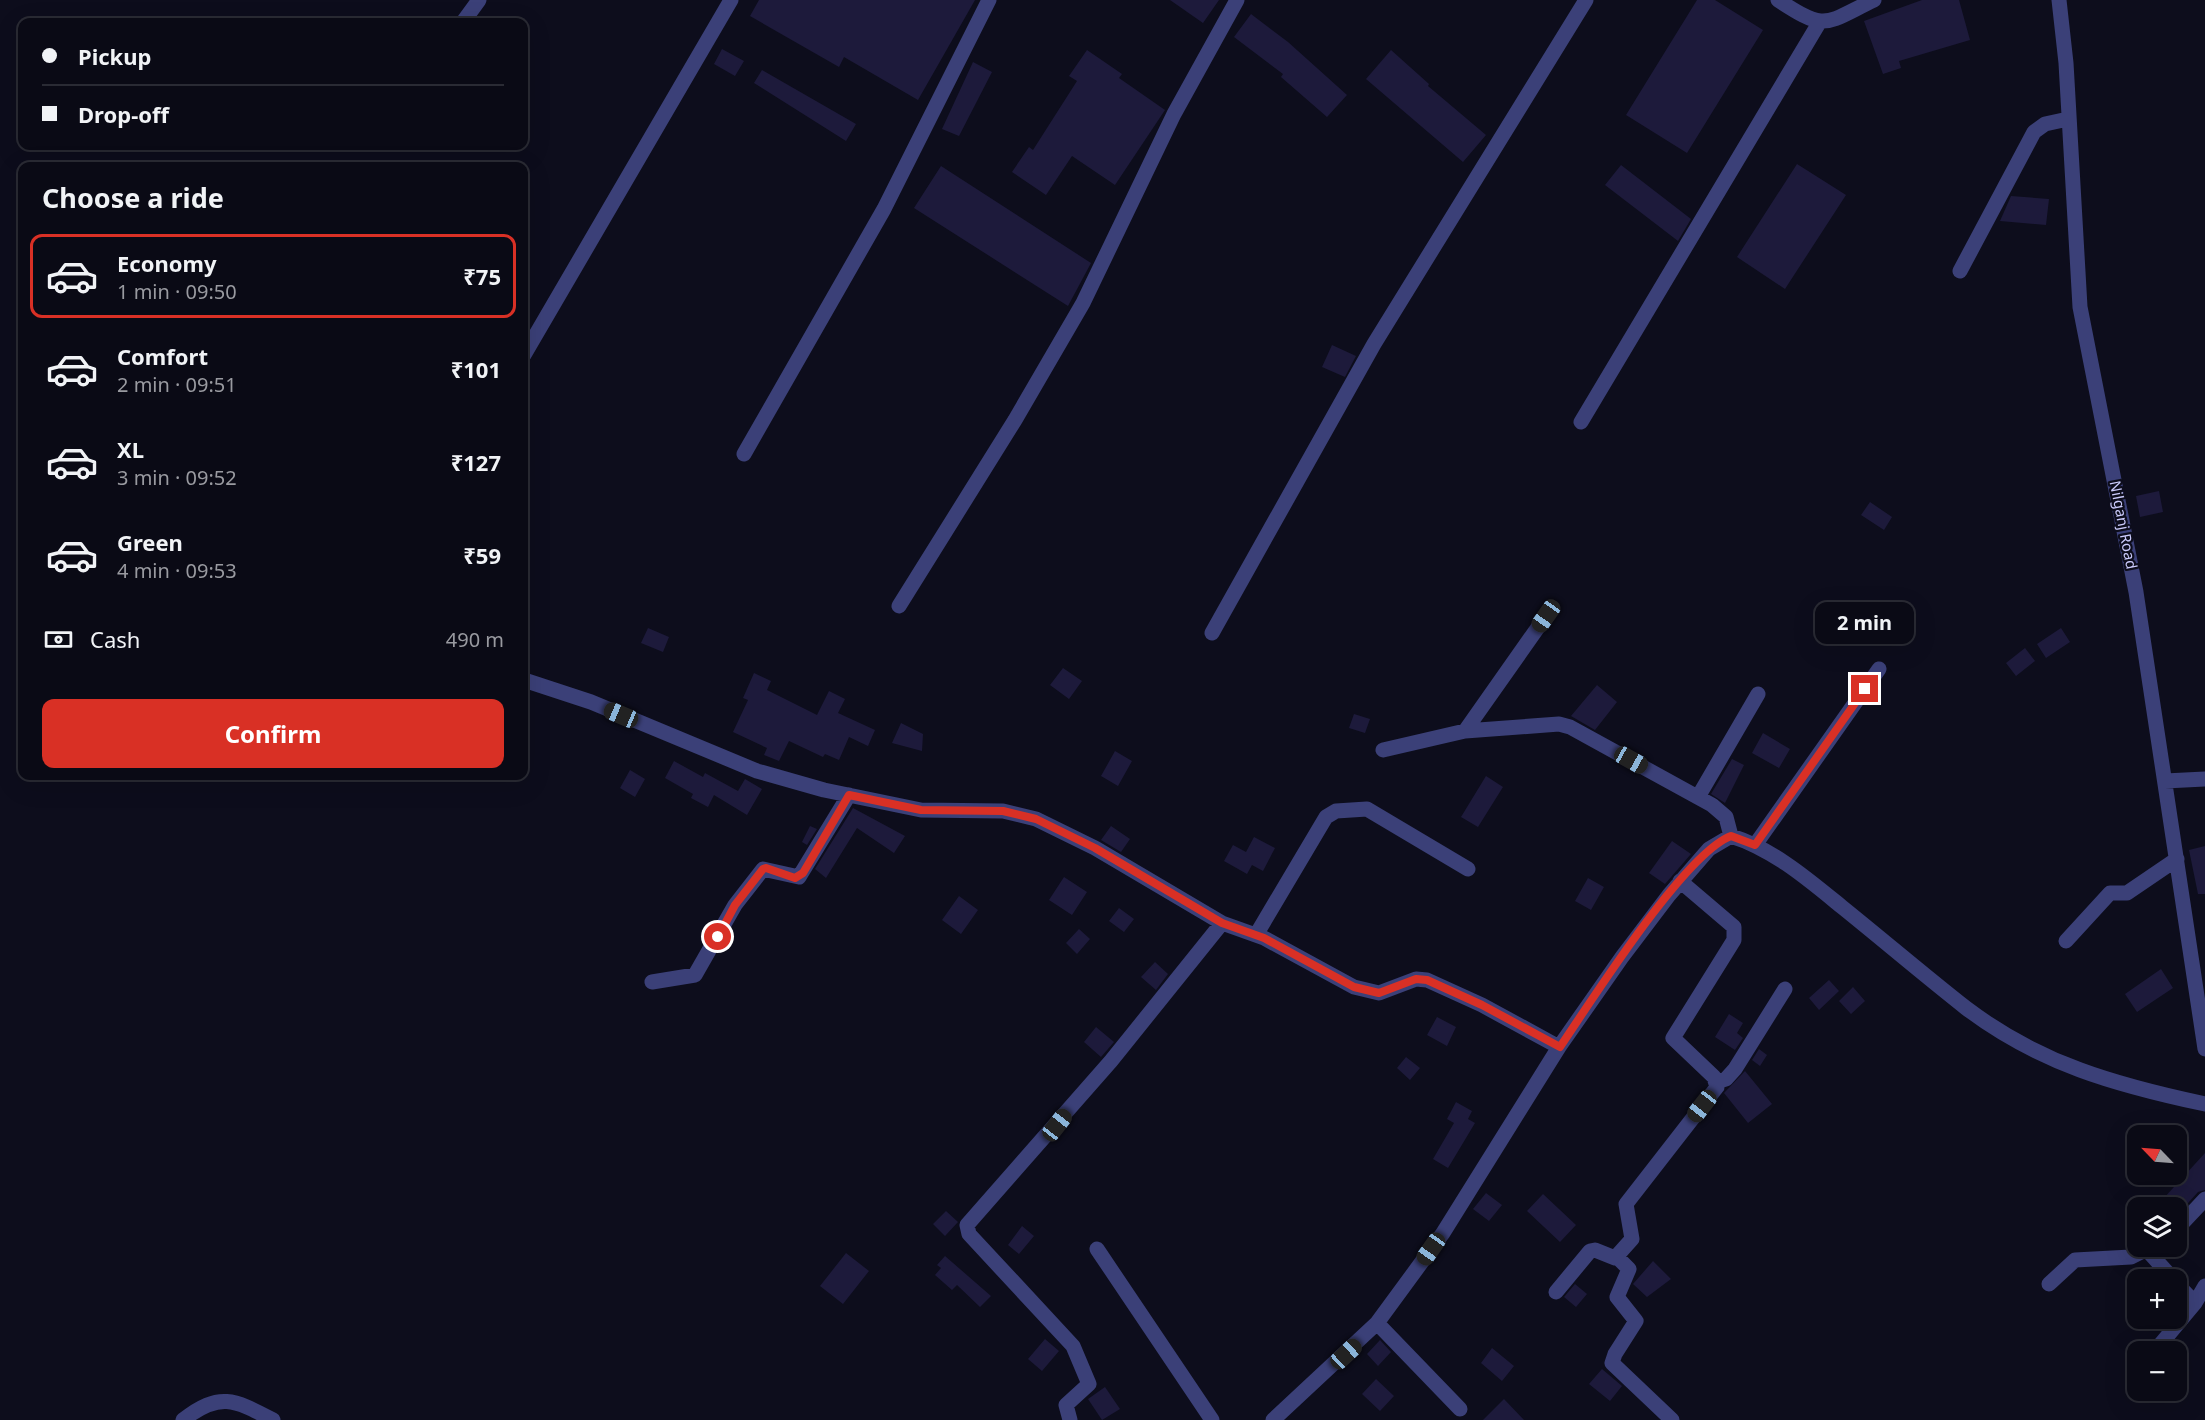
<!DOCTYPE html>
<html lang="en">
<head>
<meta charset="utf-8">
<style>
	body { margin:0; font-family:"Noto Sans",sans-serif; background:#13131e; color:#f1f3f6; height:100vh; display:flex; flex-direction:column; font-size:22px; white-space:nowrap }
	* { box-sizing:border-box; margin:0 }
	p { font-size:20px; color:#999aa0 }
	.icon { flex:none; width:33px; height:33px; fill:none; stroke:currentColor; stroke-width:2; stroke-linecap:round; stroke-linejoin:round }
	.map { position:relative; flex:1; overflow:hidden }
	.side { position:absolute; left:18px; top:162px; width:510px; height:618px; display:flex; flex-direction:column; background:#0a0a15; border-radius:12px; box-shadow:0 6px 24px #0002,0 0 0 2px #2a2b34 }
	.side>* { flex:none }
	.banner { position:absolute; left:18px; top:18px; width:510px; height:132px; border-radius:12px; box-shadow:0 6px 24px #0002,0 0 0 2px #2a2b34; display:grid; align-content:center; height:132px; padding:0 24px; background:#0a0a15 }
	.needle { width:39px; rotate:295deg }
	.buttons { position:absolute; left:2127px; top:1125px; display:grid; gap:12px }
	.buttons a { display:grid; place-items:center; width:60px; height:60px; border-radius:12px; background:#0a0a15; box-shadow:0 6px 24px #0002,0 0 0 2px #2a2b34; font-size:30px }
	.end { position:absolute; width:27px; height:27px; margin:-14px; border:8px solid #d93025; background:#fff; box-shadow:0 0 0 3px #fff }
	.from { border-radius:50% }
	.bubble { position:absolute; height:42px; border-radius:12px; background:#0a0a15; box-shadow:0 6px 24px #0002,0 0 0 2px #2a2b34; font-size:20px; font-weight:700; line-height:42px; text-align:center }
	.car { position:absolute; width:18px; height:36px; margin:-18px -9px; border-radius:8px; box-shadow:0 0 4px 2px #0007; background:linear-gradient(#222 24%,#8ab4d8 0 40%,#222 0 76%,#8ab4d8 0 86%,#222 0) }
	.banner b { display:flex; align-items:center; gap:21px; height:57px; font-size:22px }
	.banner b+b { border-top:2px solid #2a2b34 }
	.banner i { width:15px; height:15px; background:#f1f3f6 }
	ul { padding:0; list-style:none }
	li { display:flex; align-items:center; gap:18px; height:84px; margin:0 12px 9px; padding:0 12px; border:3px solid transparent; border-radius:12px }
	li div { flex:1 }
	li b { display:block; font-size:22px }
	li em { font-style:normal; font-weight:700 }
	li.on { border-color:#d93025 }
	li>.icon { width:54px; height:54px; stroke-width:1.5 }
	h2 { padding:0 24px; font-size:27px; line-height:72px }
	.pay { display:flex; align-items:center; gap:15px; height:66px; padding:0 24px; font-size:22px }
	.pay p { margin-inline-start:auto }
	.primary-button { display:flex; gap:12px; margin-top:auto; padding:12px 24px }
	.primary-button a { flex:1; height:69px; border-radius:12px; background:#d93025; color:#fff; font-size:24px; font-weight:700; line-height:69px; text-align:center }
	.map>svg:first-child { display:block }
</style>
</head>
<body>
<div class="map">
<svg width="2205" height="1420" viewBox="0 0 2205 1420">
	<rect width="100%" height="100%" fill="#0d0d1c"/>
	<path fill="#1d1a3b" d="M759,0H975L918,100L844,57L839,67L750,16Z
		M1170,0H1219L1203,23Z
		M1697,0H1715L1763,30L1687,153L1626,115Z
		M1922,0H1959L1970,40L1899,61L1901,68L1883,74L1864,21Z
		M1251,14L1288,42L1347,95L1327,117L1281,77L1283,74L1234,37Z
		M722,49L744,61L735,76L714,64Z
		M1087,50L1122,74L1119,78L1165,110L1115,185L1072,156L1046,195L1012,172L1029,147L1033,150L1077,81L1069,76Z
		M1391,50L1429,84L1428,86L1486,135L1463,162L1366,79Z
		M973,62L992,72L959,136L942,129Z
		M762,70L856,124L846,141L754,83Z
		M1797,164L1846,195L1785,289L1737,257Z
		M1621,165L1691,219L1678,241L1605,185Z
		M941,166L1091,263L1068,306L914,208Z
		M2011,196L2049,199L2046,225L2000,221Z
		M1332,345L1356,356L1345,377L1322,367Z
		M2159,491L2163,512L2140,517L2136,496Z
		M1870,502L1892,517L1884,530L1861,515Z
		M648,628L669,637L663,652L641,643Z
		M2061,628L2070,642L2046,658L2037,644Z
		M2025,648L2035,661L2016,676L2006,663Z
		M1063,668L1082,681L1069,699L1050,685Z
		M754,673L771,681L767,690L817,715L829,691L845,699L838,713L875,730L868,746L849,737L839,760L825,754L823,757L789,741L779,761L764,755L767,748L733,732L748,700L743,698Z
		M1597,685L1617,702L1595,730L1571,716Z
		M1354,714L1370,719L1365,733L1349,728Z
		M901,723L923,734L922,751L892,743Z
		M1763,733L1790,749L1779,768L1752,753Z
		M1115,751L1132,761L1118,786L1101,776Z
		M1732,759L1744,765L1725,803L1711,794Z
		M674,761L703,777L705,773L738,791L745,779L762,789L747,815L714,795L708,807L691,798L693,794L665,778Z
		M630,770L645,779L635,797L620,788Z
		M1486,776L1503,787L1478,827L1461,817Z
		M853,808L905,836L894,853L857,828L826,878L815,869Z
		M810,826L817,829L807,845L802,842Z
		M1111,826L1130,839L1121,852L1101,840Z
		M1254,837L1275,848L1263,871L1252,865L1247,874L1224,861L1233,845L1246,852Z
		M1672,841L1691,854L1665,884L1649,873Z
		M2205,846V894H2198L2189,850Z
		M1064,877L1087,892L1072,915L1049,900Z
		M1588,878L1604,887L1591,910L1575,901Z
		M959,896L978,910L961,934L942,920Z
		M1119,908L1134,919L1124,932L1109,921Z
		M1079,929L1090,939L1077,954L1066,943Z
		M1155,962L1168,974L1156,990L1141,977Z
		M2161,969L2173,988L2137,1012L2125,994Z
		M1829,980L1839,991L1819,1010L1809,998Z
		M1853,987L1865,1001L1851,1014L1839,1001Z
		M1729,1014L1743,1023L1737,1033L1743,1038L1735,1050L1715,1037Z
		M1437,1017L1456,1027L1447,1046L1427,1035Z
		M1096,1027L1114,1042L1101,1057L1084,1042Z
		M1759,1049L1767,1055L1760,1066L1752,1060Z
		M1406,1057L1420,1068L1410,1080L1397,1068Z
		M1745,1071L1772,1104L1748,1123L1724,1093Z
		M1456,1102L1472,1111L1468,1119L1475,1123L1448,1168L1433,1159L1454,1123L1447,1119Z
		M2205,1153V1190L2198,1192L2179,1213L2176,1208H2173L2163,1199Z
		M1486,1193L1502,1205L1489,1221L1473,1209Z
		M1543,1194L1576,1225L1560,1242L1527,1211Z
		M946,1211L958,1222L945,1236L933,1224Z
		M1022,1226L1034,1236L1019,1254L1008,1245Z
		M846,1253L869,1271L843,1304L820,1286Z
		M945,1256L991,1296L980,1307L957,1285L952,1290L935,1275L941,1268L937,1265Z
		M1653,1261L1671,1279L1647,1297L1633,1284Z
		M1575,1284L1587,1294L1576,1307L1564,1297Z
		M1045,1339L1059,1351L1042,1371L1028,1359Z
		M1380,1340L1391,1352L1378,1366L1367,1354Z
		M1492,1348L1514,1366L1502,1381L1481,1363Z
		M1602,1369L1622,1386L1610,1401L1589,1384Z
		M1376,1379L1394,1396L1380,1411L1362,1394Z
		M1105,1387L1120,1409L1102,1420L1088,1399Z
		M1504,1399L1524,1420H1483Z"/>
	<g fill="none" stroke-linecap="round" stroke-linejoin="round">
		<path stroke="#3b4078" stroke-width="15" d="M1778,0C1827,32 1824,24 1874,0
			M2059,0L2066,63L2080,307L2136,592L2205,1049
			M463,22L479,0
			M1960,271L2034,132L2045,124L2068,119
			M524,355L731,0
			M1581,422L1819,23
			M744,454L884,209L989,0
			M899,606L1015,420L1083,303L1174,114L1237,0
			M1212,633L1374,344L1586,0
			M524,680L591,702L757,771L824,790L921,810L1003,811L1036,819L1095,848L1222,923L1264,938L1354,987L1379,993L1416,979L1427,980L1482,1005L1559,1047
			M1465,731L1546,616
			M1383,750L1465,731L1559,724L1570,727L1712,805L1726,817L1731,836
			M2165,781L2205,779
			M1698,797L1758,694
			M1755,845L1879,669
			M1256,935L1326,817L1336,811L1367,809L1468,869
			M2066,941L2110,893H2127L2177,859
			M652,982L695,975L735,905L763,869L799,877L849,795
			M1717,1082L1726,1079L1735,1069L1785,989
			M2176,1230L2205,1199
			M1097,1249L1212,1420
			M2147,1250L2174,1280
			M1617,1257L1629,1269L1617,1297L1636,1321L1615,1354L1612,1363L1672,1420
			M2176,1283L2195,1303
			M2049,1284L2075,1260L2131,1257L2153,1246
			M1556,1292L1590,1251L1595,1250L1615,1258L1632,1239L1626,1204L1717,1087L1714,1077L1673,1038L1734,940V927L1680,881
			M1377,1323L1460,1409
			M2154,1352L2195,1303L2205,1286
			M183,1420C220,1391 235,1400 273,1420
			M1070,1420L1066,1405L1089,1384L1073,1346L969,1234L967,1225L1111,1061L1222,923
			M1273,1420L1377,1323L1443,1233L1559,1047L1622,957L1669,895L1709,849L1731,836C1773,849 1809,880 1842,907C1883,940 1924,975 1966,1008C2040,1064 2116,1085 2205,1104"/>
	</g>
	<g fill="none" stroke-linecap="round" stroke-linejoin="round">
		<path stroke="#d93025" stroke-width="8" d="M718,937L735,905L763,869L766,868L795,878L803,873L849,795L921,810L1003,811L1036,819L1095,848L1222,923L1264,938L1354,987L1379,993L1416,979L1427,980L1482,1005L1560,1047C1592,1000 1684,854 1731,836L1755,845L1865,689"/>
	</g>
	<g text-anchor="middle" stroke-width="4.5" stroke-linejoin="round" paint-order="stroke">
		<g font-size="15" fill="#cbcbfb" stroke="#0d0d1c">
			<text transform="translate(2123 525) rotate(79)" y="5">Nilganj Road</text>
		</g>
	</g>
</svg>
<div class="buttons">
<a><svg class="needle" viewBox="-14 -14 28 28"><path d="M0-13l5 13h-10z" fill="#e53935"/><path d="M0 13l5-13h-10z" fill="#999aa0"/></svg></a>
<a><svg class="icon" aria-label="layers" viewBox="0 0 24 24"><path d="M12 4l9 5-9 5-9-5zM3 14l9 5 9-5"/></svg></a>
<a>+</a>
<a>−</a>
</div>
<i class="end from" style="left:718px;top:937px"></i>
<i class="end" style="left:1865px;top:689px"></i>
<div class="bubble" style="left:1815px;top:602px;width:99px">2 min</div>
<i class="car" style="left:1546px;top:616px;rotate:215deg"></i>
<i class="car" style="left:621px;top:715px;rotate:293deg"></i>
<i class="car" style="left:1631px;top:760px;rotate:119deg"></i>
<i class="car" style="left:1702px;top:1106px;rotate:218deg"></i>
<i class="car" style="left:1057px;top:1125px;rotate:38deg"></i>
<i class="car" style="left:1431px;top:1249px;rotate:215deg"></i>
<i class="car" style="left:1346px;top:1354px;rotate:47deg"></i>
<div class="banner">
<b><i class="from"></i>Pickup</b>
<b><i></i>Drop-off</b>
</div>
<section class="side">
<h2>Choose a ride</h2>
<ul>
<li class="on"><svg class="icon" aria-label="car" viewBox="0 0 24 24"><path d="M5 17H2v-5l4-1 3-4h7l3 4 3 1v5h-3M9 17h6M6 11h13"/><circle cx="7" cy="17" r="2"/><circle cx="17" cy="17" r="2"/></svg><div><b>Economy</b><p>1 min · 09:50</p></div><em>₹75</em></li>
<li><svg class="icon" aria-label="car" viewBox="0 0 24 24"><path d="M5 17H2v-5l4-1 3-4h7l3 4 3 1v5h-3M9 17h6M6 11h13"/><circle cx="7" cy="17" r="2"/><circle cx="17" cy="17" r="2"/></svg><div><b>Comfort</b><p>2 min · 09:51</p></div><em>₹101</em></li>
<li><svg class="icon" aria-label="car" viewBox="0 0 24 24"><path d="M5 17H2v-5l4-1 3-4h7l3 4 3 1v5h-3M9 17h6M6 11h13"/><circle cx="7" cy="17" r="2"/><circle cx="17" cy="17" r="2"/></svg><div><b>XL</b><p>3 min · 09:52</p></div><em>₹127</em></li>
<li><svg class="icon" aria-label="car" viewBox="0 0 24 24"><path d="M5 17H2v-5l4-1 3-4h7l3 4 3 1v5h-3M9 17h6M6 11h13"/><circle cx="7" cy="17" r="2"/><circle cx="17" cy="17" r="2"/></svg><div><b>Green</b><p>4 min · 09:53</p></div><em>₹59</em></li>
</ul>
<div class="pay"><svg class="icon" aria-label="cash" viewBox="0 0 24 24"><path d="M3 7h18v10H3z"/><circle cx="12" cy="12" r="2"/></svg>Cash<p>490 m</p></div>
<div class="primary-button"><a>Confirm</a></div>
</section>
</div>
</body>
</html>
